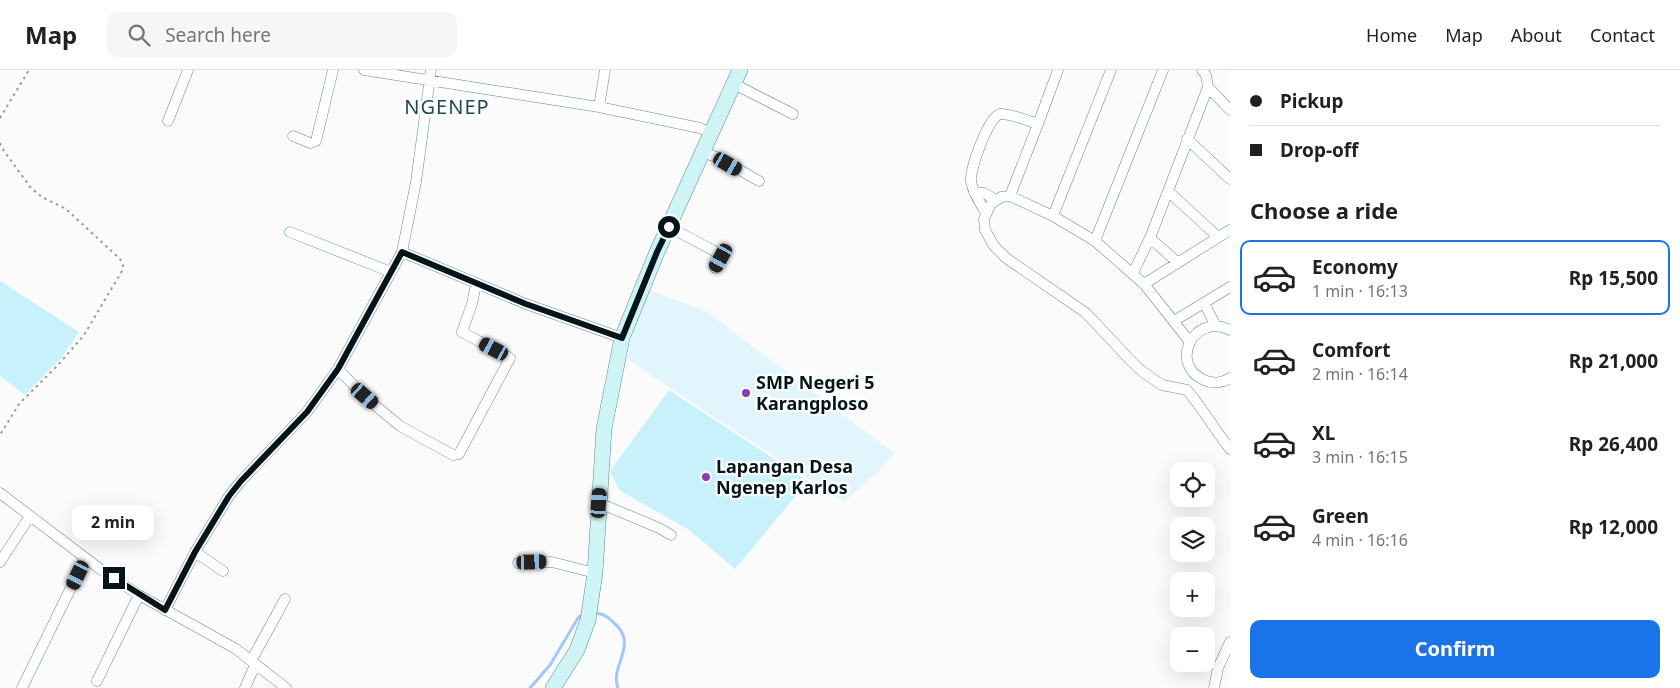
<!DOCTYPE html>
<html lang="en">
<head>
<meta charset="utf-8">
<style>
	body { margin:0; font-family:"Noto Sans",sans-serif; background:#f6f6f6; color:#202124; height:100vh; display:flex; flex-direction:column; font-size:19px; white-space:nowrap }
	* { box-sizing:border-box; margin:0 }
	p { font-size:16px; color:#757577 }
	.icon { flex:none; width:28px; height:28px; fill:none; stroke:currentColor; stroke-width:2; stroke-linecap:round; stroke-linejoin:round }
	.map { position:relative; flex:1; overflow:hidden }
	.drawer { display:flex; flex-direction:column; background:#fff; width:450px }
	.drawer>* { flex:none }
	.hud { display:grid; align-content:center; height:110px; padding:0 20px; background:#fff }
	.controls { position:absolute; left:1170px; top:392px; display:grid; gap:10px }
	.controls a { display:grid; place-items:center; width:45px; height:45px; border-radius:10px; background:#fff; box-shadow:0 5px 20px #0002; font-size:25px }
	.end { position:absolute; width:22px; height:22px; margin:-11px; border:6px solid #051519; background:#fff; box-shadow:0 0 0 2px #fff }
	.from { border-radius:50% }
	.bubble { position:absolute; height:35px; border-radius:10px; background:#fff; box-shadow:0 5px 20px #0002; font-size:16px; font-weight:700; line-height:35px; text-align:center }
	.car { position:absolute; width:15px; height:30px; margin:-15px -8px; border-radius:6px; box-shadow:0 0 4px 1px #0007; background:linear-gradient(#222 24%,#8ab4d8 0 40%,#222 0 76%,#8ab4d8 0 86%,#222 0) }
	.hud b { display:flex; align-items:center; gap:18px; height:48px; font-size:19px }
	.hud b+b { border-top:1px solid #e0e0e0 }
	.hud i { width:12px; height:12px; background:#202124 }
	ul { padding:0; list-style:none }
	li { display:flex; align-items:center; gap:15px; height:75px; margin:0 10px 8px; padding:0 10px; border:2px solid transparent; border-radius:10px }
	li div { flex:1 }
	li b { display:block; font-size:19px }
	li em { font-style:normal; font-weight:700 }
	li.active { border-color:#1a73e8 }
	li>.icon { width:45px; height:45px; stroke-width:1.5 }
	h2 { padding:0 20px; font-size:22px; line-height:60px }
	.button { display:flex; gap:10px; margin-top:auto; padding:10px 20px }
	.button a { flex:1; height:58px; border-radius:10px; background:#1a73e8; color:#fff; font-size:20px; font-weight:700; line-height:58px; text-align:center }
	header { display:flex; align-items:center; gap:30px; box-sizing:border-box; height:70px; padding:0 25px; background:#fff; border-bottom:1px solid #e0e0e0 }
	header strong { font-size:24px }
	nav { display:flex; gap:28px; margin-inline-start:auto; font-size:18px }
	.search { width:350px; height:45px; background:#f6f6f6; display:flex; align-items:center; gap:12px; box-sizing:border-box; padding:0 18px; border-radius:10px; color:#757577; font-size:19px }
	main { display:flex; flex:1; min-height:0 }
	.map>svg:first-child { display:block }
</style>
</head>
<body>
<header>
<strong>Map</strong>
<div class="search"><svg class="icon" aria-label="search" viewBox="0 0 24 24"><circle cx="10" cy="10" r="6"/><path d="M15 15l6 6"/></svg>Search here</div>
<nav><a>Home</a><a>Map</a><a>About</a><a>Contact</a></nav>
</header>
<main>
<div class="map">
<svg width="1230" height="618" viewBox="0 0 1230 618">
	<rect width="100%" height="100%" fill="#fbfbfb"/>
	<path fill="#e1f6fc" d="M646,219L706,241L894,383L876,404L844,431L709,344L627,289L632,266Z"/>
	<path fill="#c8f1fc" d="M0,211L79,262L62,287L25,325L0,306Z
		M669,320L808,411L735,499L689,460L619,420L610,401Z"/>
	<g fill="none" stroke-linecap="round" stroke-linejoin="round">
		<path stroke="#a0c8ff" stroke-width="3" d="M594,543C601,543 608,547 612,551C641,575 609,594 618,618
			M530,618L550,595L578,548L583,544"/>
		<g stroke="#608a95" stroke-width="11">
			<path id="street" d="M364,0L599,37L700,58L711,63
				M734,14L793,44
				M1208,17L1230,40
				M599,37L605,0
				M168,51L188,0
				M293,66L310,73L316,71L333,0
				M1187,69L1230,109
				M702,82L719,88L759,111
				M1168,121L1218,167
				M974,122L984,123L995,129
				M1010,126L1038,54
				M986,143C980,133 973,123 971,111C970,99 988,47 1000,44C1009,43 1029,51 1038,54L1058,0
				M1053,146L1111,0
				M669,157L720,184L721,188L715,198
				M290,162L391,202
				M1150,168L1177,192
				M1095,171L1163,0
				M402,182L526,234L622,268
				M1133,203L1150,168L1208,17L1206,5L1202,0
				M1144,214L1230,160
				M1204,233L1216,256
				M1174,251L1230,217
				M1230,260C1194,242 1168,294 1204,310C1212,314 1223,313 1230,308
				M1190,272L1144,214L1095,171L1053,146L1010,126L1001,127L991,134L984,149L985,160L994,176L1006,188L1086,243L1132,292L1143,302L1162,315L1187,320C1203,339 1215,360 1230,379
				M338,299L365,327L400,356L453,385L459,384L510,288L462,262L472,234L476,214
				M0,423L100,499L139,525L236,579L286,618
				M599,433L659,458L671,465
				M195,482L223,501
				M0,492L30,446
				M518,493L552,492L595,503
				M165,540L195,482L229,426L241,411L307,342L338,299L402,182L416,112L431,0
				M251,591L285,529
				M97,611L139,525
				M22,618L85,489
				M245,618L255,595
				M1214,618L1218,598L1230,572"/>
		</g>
		<g stroke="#608a95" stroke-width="16">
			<path id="secondary" d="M553,618L577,580L588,550L595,503L604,359L622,268L657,182L740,0"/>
		</g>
		<path stroke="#949b9c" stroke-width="2" stroke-dasharray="2.5 4" stroke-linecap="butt" d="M0,48L29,0
			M0,73L4,81L31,118L42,127L66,139L120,189L123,195L122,201L84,265L58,295L19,334L0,365"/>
		<use href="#street" stroke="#fff" stroke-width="10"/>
		<use href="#secondary" stroke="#cff4f5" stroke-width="15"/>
	</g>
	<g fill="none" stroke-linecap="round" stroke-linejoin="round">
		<path stroke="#051519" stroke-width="6" d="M114,508L165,540L195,482L229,426L241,411L307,342L338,299L402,182L526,234L622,268L657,182L669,157"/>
	</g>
	<g fill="#8a3bac" stroke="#fff" stroke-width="2">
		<circle cx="746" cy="323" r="5"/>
		<circle cx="706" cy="407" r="5"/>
	</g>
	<g text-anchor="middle" stroke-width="4.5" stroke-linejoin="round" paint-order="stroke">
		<g font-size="18" font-weight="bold" fill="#051519" stroke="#fff" text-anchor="start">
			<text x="756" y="319">SMP Negeri 5<tspan x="756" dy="21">Karangploso</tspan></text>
			<text x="716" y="403">Lapangan Desa<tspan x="716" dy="21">Ngenep Karlos</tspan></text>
		</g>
		<g font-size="20" letter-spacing="1" fill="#204953" stroke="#fff">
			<text x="447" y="44">NGENEP</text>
		</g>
	</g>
</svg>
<div class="controls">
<a><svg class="icon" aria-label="locate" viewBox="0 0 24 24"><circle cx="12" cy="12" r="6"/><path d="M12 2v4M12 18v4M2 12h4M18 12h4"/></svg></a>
<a><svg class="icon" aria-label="layers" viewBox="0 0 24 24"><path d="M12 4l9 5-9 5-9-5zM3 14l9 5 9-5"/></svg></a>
<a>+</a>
<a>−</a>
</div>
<i class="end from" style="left:669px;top:157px"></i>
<i class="end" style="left:114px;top:508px"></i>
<div class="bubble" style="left:72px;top:435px;width:82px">2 min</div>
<i class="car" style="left:728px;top:94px;rotate:120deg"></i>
<i class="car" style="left:721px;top:188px;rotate:209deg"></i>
<i class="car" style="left:494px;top:279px;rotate:298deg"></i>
<i class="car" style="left:365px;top:326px;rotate:131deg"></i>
<i class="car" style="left:599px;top:433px;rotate:4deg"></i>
<i class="car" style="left:532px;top:492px;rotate:88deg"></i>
<i class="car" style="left:78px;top:505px;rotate:206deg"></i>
</div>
<section class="drawer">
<div class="hud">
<b><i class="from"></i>Pickup</b>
<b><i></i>Drop-off</b>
</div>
<h2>Choose a ride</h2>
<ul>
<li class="active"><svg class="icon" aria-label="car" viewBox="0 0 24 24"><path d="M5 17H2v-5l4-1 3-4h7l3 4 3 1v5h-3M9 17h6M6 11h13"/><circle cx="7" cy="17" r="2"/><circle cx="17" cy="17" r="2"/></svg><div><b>Economy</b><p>1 min · 16:13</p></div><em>Rp 15,500</em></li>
<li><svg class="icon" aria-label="car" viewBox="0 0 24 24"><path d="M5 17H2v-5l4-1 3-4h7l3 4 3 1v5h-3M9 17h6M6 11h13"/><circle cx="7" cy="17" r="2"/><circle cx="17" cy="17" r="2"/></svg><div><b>Comfort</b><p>2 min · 16:14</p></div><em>Rp 21,000</em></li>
<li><svg class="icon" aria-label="car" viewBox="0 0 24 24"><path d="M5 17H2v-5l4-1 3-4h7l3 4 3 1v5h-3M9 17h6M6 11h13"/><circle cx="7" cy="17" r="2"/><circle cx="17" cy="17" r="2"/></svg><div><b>XL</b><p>3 min · 16:15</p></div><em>Rp 26,400</em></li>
<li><svg class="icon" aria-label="car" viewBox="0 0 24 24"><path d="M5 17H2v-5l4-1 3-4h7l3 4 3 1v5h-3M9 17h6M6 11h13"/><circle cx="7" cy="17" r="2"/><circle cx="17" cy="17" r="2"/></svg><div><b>Green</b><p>4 min · 16:16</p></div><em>Rp 12,000</em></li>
</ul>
<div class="button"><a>Confirm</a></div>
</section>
</main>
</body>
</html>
